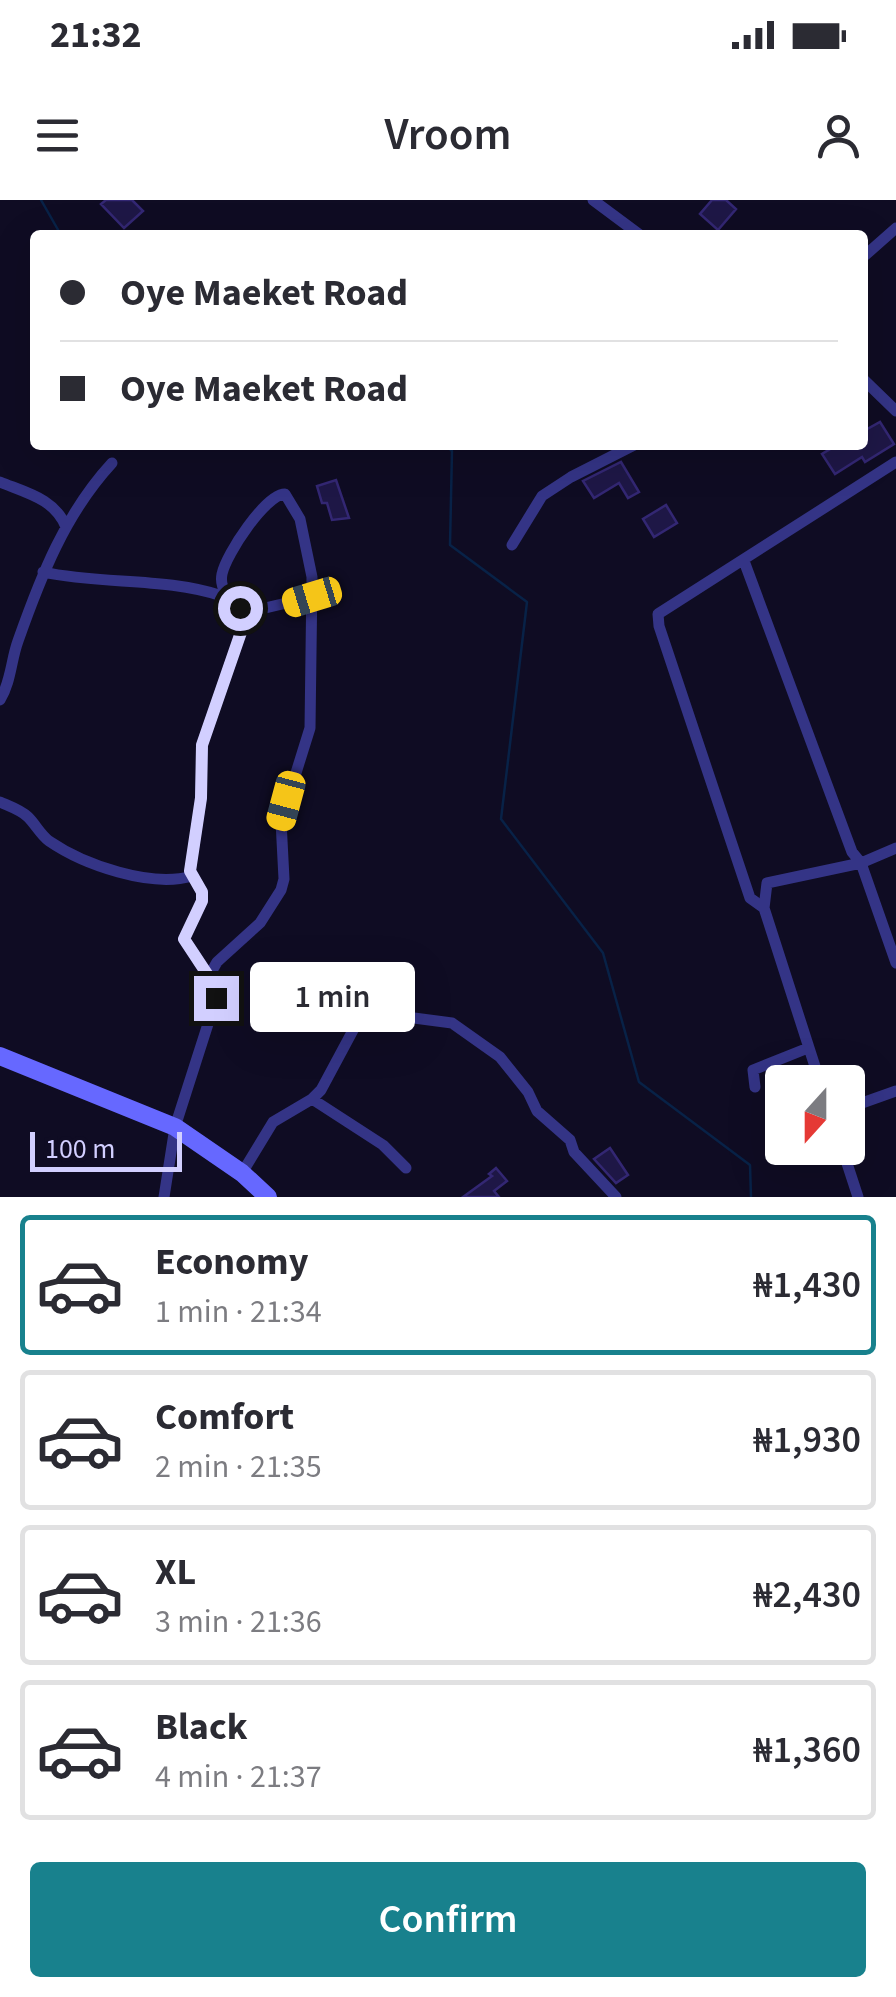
<!DOCTYPE html>
<html lang="en">
<head>
<meta charset="utf-8">
<style>
	body { margin:0; font-family:"Source Sans 3",sans-serif; background:#f7f7f7; color:#2b2b33; height:100vh; display:flex; flex-direction:column; font-size:38px; white-space:nowrap }
	* { box-sizing:border-box; margin:0 }
	p { font-size:32px; color:#7c7c81 }
	.icon { flex:none; width:55px; height:55px; fill:none; stroke:currentColor; stroke-width:2; stroke-linecap:round; stroke-linejoin:round }
	.map { position:relative; height:997px; overflow:hidden }
	.side { display:flex; flex-direction:column; background:#fff; flex:1 }
	.side>* { flex:none }
	.banner { position:absolute; left:30px; top:30px; width:838px; height:220px; border-radius:10px; box-shadow:0 10px 40px #0002; display:grid; align-content:center; height:220px; padding:0 30px; background:#fff }
	.needle { width:65px; rotate:201deg }
	.fabs { position:absolute; left:765px; top:865px; display:grid; gap:20px }
	.fabs a { display:grid; place-items:center; width:100px; height:100px; border-radius:10px; background:#fff; box-shadow:0 10px 40px #0002; font-size:50px }
	.scale { position:absolute; left:30px; bottom:25px; width:152px; box-sizing:border-box; padding-left:10px; border:5px solid #d2cfff; border-top:0; font-size:28px; line-height:35px; white-space:nowrap; color:#d2cfff; -webkit-text-stroke:8px #0f0c23; paint-order:stroke }
	.end { position:absolute; width:45px; height:45px; margin:-22px; border:12px solid #d2cfff; background:#111; box-shadow:0 0 0 5px #111 }
	.from { border-radius:50% }
	.bubble { position:absolute; height:70px; border-radius:10px; background:#fff; box-shadow:0 10px 40px #0002; font-size:32px; font-weight:600; line-height:70px; text-align:center }
	.car { position:absolute; width:30px; height:60px; margin:-30px -15px; border-radius:12px; box-shadow:0 0 8px 2px #0007; background:linear-gradient(#f5c518 24%,#345 0 40%,#f5c518 0 76%,#345 0 86%,#f5c518 0) }
	.banner b { display:flex; align-items:center; gap:35px; height:95px; font-size:38px }
	.banner b+b { border-top:2px solid #e1e1e2 }
	.banner i { width:25px; height:25px; background:#2b2b33 }
	ul { padding:18px 0 0; list-style:none }
	li { display:flex; align-items:center; gap:30px; height:140px; margin:0 20px 15px; padding:0 10px; border:5px solid #e1e1e2; border-radius:10px }
	li div { flex:1 }
	li b { display:block; font-size:38px }
	li em { font-style:normal; font-weight:600 }
	li.active { border-color:#18818d }
	li>.icon { width:90px; height:90px; stroke-width:1.5 }
	.button { display:flex; gap:20px; margin-top:auto; padding:20px 30px }
	.button a { flex:1; height:115px; border-radius:10px; background:#18818d; color:#fff; font-size:40px; font-weight:600; line-height:115px; text-align:center }
	.status { display:flex; justify-content:space-between; align-items:center; height:70px; padding:0 50px; background:#fff; direction:ltr }
	.status svg { height:28px; fill:currentColor }
	header { display:flex; justify-content:space-between; align-items:center; height:130px; padding:0 30px; background:#fff; font-size:45px; font-weight:600 }
	.map>svg:first-child { display:block }
</style>
</head>
<body>
<div class="status"><b>21:32</b><svg viewBox="0 0 49 12"><path d="M0 12V9h3v3zM5 12V6h3v6zM10 12V3h3v9zM15 12V0h3v12zM26 1h20v11H26zM47 4h2v5h-2z"/></svg></div>
<header><svg class="icon" aria-label="menu" viewBox="0 0 24 24"><path d="M4 6h16M4 12h16M4 18h16"/></svg>Vroom<svg class="icon" aria-label="person" viewBox="0 0 24 24"><circle cx="12" cy="8" r="4"/><path d="M4 21q1-7 8-7t8 7"/></svg></header>
<div class="map">
<svg width="896" height="997" viewBox="0 0 896 997">
	<rect width="100%" height="100%" fill="#0f0c23"/>
	<g fill="none" stroke-linecap="round" stroke-linejoin="round">
		<path stroke="#082247" stroke-width="2.5" d="M41,0L61,35
			M446,245L452,251L450,345L527,402L501,619L603,753L639,882L750,965L751,997"/>
	</g>
	<path fill="#1e1746" stroke="#332773" stroke-width="2.5" d="M106,0H132L143,11L124,28L101,4Z
		M712,0H726L736,9L718,30L700,14Z
		M880,222L894,244L865,262L862,257L835,274L822,254L837,245H862V232Z
		M621,262L639,292L628,298L619,283L594,298L583,281Z
		M336,280L349,318L332,320L327,303H322L317,286Z
		M666,305L677,323L654,337L643,319Z
		M610,948L628,975L616,983L594,959Z
		M496,968L507,981L494,991L499,997H463L492,976L489,974Z"/>
	<g fill="none" stroke-linecap="round" stroke-linejoin="round">
		<path stroke="#343486" stroke-width="11" d="M593,0L640,35
			M862,58L896,28
			M862,178L896,211
			M0,282C27,293 55,299 66,327
			M512,345L542,296L571,277L634,245
			M744,361L852,652L861,663L896,763
			M43,372C102,385 165,377 222,396C232,399 238,408 248,412
			M248,412L312,397
			M0,500C11,482 11,460 18,441C41,376 65,314 112,263
			M0,602C9,606 21,610 28,617C36,625 40,634 49,641C84,665 151,688 192,676
			M764,708L767,683L861,663L896,648
			M209,776L217,762L260,723L281,690L284,679L281,621L310,528L312,377L300,319L285,294C266,294 226,354 222,374C220,384 224,390 228,397
			M820,882L764,708L750,698L659,426L658,414L896,262
			M755,887L753,870L808,848
			M312,899L383,945L406,968
			M848,908L896,891
			M842,948L858,997
			M242,973L273,922L312,899L321,890L358,821L366,814L376,813L452,823L500,857L528,892L537,911L570,940L574,952L616,997
			M164,997L175,927L216,799L215,786L184,739L202,701V692L190,671L201,599L202,545L248,412"/>
		<path stroke="#6668ff" stroke-width="18" d="M0,856L175,927L242,973L268,997"/>
	</g>
	<g fill="none" stroke-linecap="round" stroke-linejoin="round">
		<path stroke="#d2cfff" stroke-width="12" d="M216,798L215,786L184,739L202,701V692L190,671L201,598L202,545L248,412L240,408"/>
	</g>
</svg>
<div class="fabs">
<a><svg class="needle" viewBox="-14 -14 28 28"><path d="M0-13l5 13h-10z" fill="#e53935"/><path d="M0 13l5-13h-10z" fill="#7c7c81"/></svg></a>
</div>
<div class="scale">100 m</div>
<i class="end from" style="left:240px;top:408px"></i>
<i class="end" style="left:216px;top:798px"></i>
<div class="bubble" style="left:250px;top:762px;width:165px">1 min</div>
<i class="car" style="left:312px;top:397px;rotate:253deg"></i>
<i class="car" style="left:286px;top:601px;rotate:195deg"></i>
<div class="banner">
<b><i class="from"></i>Oye Maeket Road</b>
<b><i></i>Oye Maeket Road</b>
</div>
</div>
<section class="side">
<ul>
<li class="active"><svg class="icon" aria-label="car" viewBox="0 0 24 24"><path d="M5 17H2v-5l4-1 3-4h7l3 4 3 1v5h-3M9 17h6M6 11h13"/><circle cx="7" cy="17" r="2"/><circle cx="17" cy="17" r="2"/></svg><div><b>Economy</b><p>1 min · 21:34</p></div><em>₦1,430</em></li>
<li><svg class="icon" aria-label="car" viewBox="0 0 24 24"><path d="M5 17H2v-5l4-1 3-4h7l3 4 3 1v5h-3M9 17h6M6 11h13"/><circle cx="7" cy="17" r="2"/><circle cx="17" cy="17" r="2"/></svg><div><b>Comfort</b><p>2 min · 21:35</p></div><em>₦1,930</em></li>
<li><svg class="icon" aria-label="car" viewBox="0 0 24 24"><path d="M5 17H2v-5l4-1 3-4h7l3 4 3 1v5h-3M9 17h6M6 11h13"/><circle cx="7" cy="17" r="2"/><circle cx="17" cy="17" r="2"/></svg><div><b>XL</b><p>3 min · 21:36</p></div><em>₦2,430</em></li>
<li><svg class="icon" aria-label="car" viewBox="0 0 24 24"><path d="M5 17H2v-5l4-1 3-4h7l3 4 3 1v5h-3M9 17h6M6 11h13"/><circle cx="7" cy="17" r="2"/><circle cx="17" cy="17" r="2"/></svg><div><b>Black</b><p>4 min · 21:37</p></div><em>₦1,360</em></li>
</ul>
<div class="button"><a>Confirm</a></div>
</section>
</body>
</html>
